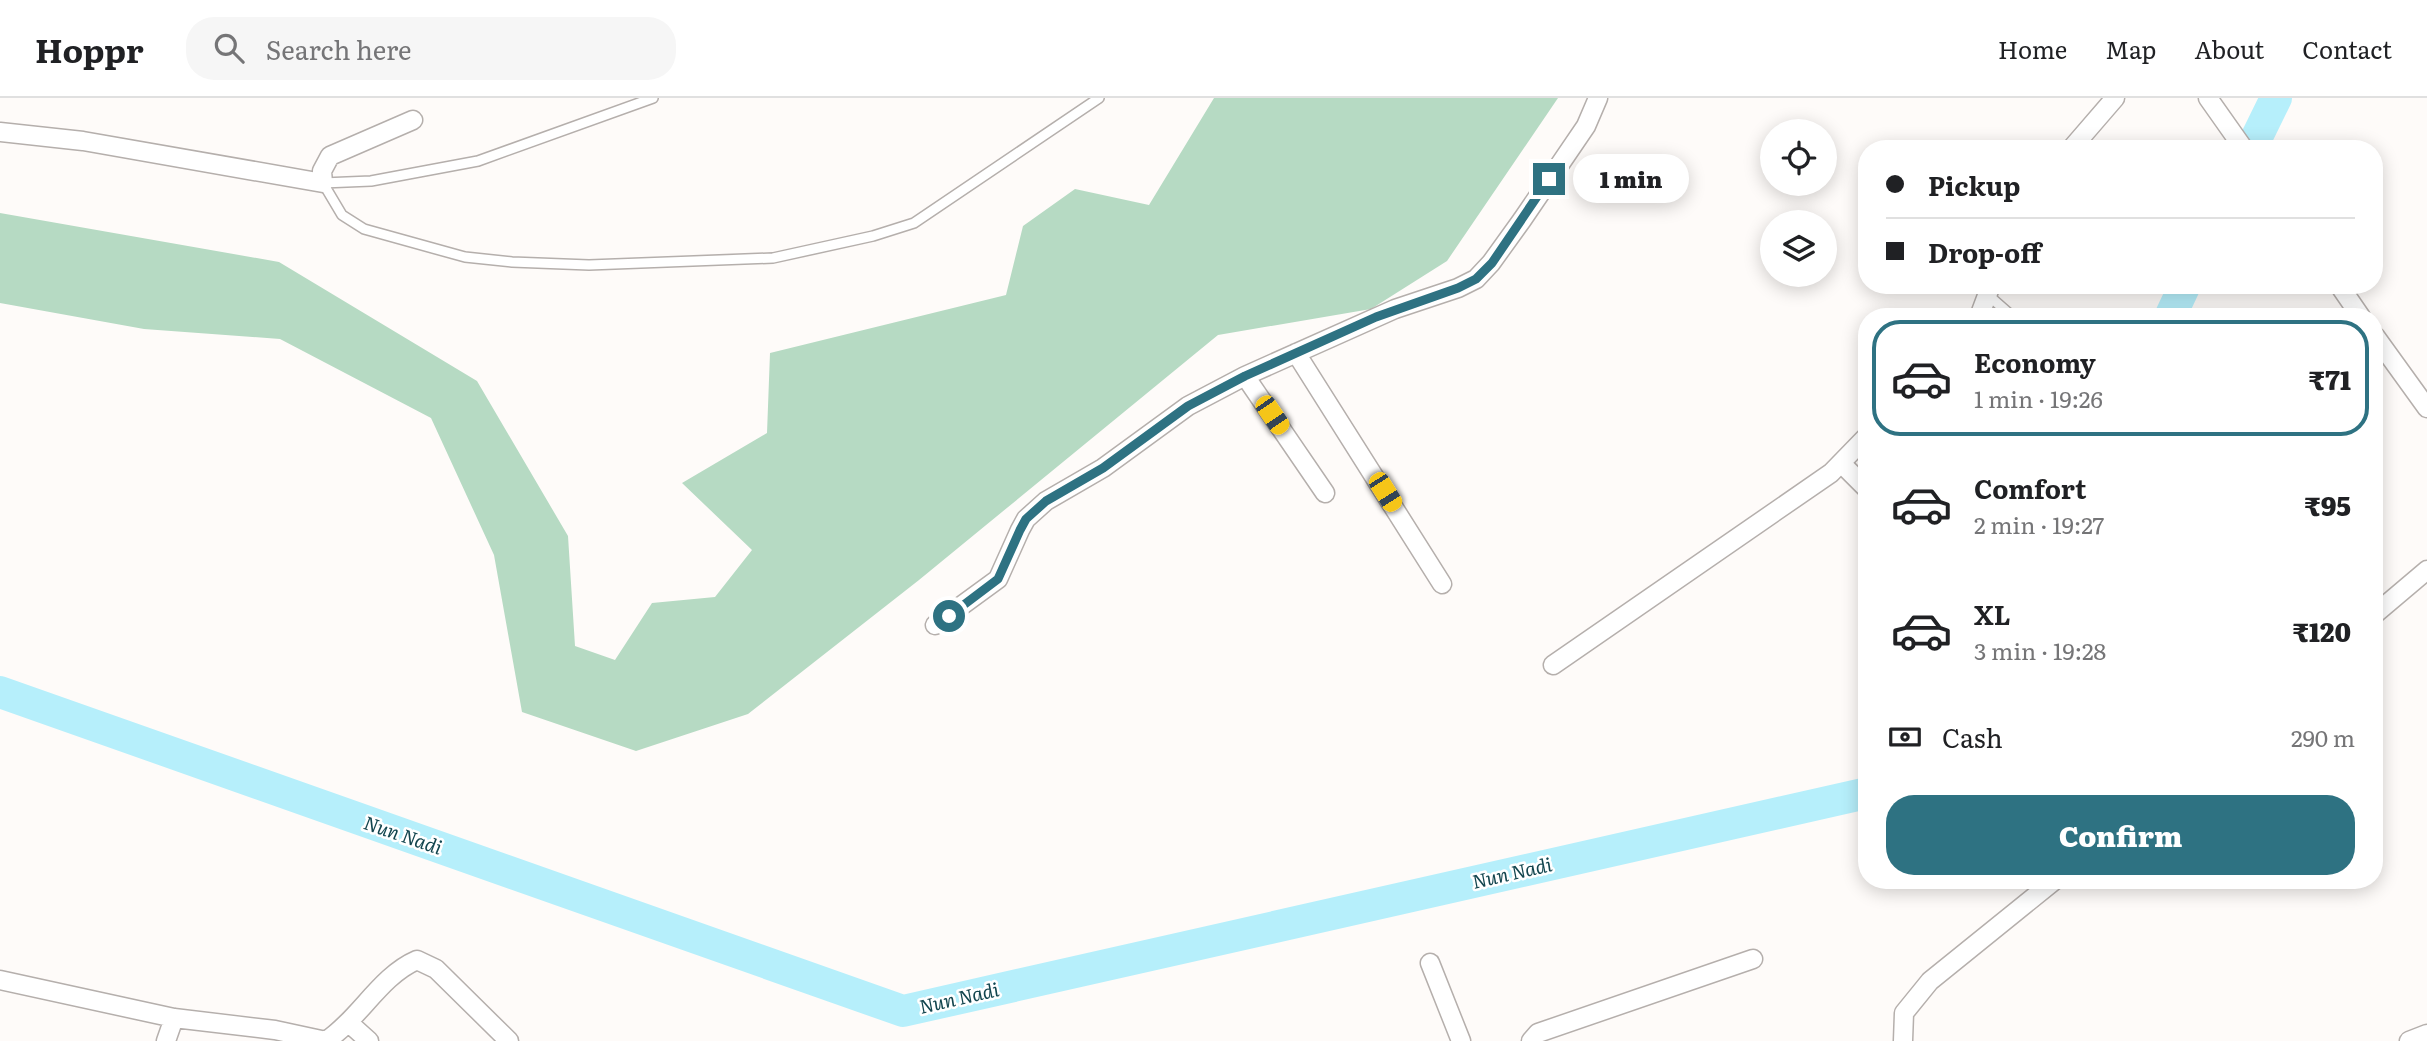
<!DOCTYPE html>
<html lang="en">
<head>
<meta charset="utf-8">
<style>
	body { margin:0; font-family:Literata,serif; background:#f6f6f6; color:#202124; height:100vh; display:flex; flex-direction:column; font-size:26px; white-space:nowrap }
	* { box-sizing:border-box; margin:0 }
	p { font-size:23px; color:#757577 }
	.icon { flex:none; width:38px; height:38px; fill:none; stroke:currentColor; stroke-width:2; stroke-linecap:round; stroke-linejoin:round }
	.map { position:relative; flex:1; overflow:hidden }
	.panel { position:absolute; left:1858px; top:210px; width:525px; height:581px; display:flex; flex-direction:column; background:#fff; border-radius:28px; box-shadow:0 4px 18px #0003 }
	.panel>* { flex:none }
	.banner { position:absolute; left:1858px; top:42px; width:525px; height:154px; border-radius:28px; box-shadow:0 4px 18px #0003; display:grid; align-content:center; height:154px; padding:0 28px; background:#fff }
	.fabs { position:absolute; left:1760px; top:21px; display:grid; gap:14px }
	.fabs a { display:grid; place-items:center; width:77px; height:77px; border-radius:50%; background:#fff; box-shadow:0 4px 18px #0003; font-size:35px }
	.end { position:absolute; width:32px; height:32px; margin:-16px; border:9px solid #2e7282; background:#fff; box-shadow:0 0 0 4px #fff }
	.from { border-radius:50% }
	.bubble { position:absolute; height:49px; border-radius:24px; background:#fff; box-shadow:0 4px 18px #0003; font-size:23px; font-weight:800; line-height:49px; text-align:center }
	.car { position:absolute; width:21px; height:42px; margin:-21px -10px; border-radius:9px; box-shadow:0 0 5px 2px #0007; background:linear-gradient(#f5c518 24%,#345 0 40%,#f5c518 0 76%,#345 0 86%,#f5c518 0) }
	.banner b { display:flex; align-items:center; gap:24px; height:66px; font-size:26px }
	.banner b+b { border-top:2px solid #e0e0e0 }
	.banner i { width:18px; height:18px; background:#202124 }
	ul { padding:12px 0 0; list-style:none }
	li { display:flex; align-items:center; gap:21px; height:116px; margin:0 14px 10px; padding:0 14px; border:4px solid transparent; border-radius:28px }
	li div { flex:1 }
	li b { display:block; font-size:26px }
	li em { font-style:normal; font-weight:800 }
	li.active { border-color:#2e7282 }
	li>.icon { width:63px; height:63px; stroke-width:1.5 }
	.pay { display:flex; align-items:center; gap:18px; height:77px; padding:0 28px; font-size:26px }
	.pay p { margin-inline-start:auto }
	.primary-button { display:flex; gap:14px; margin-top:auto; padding:14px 28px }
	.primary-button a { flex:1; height:80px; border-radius:28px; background:#2e7282; color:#fff; font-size:28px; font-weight:800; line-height:80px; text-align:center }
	header { display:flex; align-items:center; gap:42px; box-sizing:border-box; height:98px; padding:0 35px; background:#fff; border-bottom:2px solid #e0e0e0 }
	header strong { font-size:33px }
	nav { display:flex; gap:38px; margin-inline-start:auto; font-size:24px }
	.search { width:490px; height:63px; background:#f6f6f6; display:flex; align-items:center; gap:18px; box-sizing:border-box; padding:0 24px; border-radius:28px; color:#757577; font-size:26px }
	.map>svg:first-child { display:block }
</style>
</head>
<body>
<header>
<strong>Hoppr</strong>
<div class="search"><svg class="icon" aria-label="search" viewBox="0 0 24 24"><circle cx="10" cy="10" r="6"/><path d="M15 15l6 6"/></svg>Search here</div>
<nav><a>Home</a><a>Map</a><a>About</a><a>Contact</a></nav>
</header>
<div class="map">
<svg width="2427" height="943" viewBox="0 0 2427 943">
	<rect width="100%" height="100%" fill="#fefbf9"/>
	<path fill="#b6dac3" d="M1214,0H1558L1447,163L1371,211L1218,237L919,482L748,616L636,653L522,614L494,457L431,320L280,241L144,231L0,205V115L279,164L477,283L568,438L575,548L615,562L652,505L715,499L752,452L682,385L767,335L770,255L1006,197L1023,128L1075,91L1149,107Z"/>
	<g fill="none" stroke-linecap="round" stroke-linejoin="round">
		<path stroke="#b6effb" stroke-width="32" d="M2251,51L2276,0
			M2170,219L2185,187
			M0,594L903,913L1867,695"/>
		<g stroke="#b5afac" stroke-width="12">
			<path id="lane" d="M653,0L478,63L371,83L323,85L342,117L364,131L465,159L512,164L589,167L773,160L873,138L914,125L1099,0
				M1988,197L2013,219"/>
		</g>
		<g stroke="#b5afac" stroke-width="21">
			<path id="street" d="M2208,0L2244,51
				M0,34L83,43L323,85L322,73L330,58L413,22
				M2071,51L2115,0
				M2339,187L2361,219
				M1979,219L1991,187
				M2375,238L2427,310
				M1296,255L1442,486
				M1245,278L1325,395
				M1841,365L1867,391
				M2375,516L2427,472
				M935,527L998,481L1020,432L1026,421L1046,403L1103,370L1188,308L1245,278L1395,211L1458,190L1476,181L1491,165L1522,122L1586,28L1598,0
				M1553,567L1831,375L1867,338
				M1430,865L1461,943
				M0,882L174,920L275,932L326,943C360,920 380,878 417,862L436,871L509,943
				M349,925L369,943
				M166,943L174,920
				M1531,943L1538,935L1753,861
				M1903,943L1904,915L1930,883L2055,782
				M2409,943L2427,936"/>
		</g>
		<use href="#lane" stroke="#fff" stroke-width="9"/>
		<use href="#street" stroke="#fff" stroke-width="18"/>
	</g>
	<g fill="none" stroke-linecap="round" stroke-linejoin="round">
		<path stroke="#2e7282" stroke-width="9" d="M949,518L998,481L1020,432L1026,421L1046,403L1103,370L1188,308L1245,278L1376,219L1458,190L1476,181L1492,165L1549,81"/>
	</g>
	<g text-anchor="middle" stroke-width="5" stroke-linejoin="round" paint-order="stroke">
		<g font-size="19" font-style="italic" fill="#12454e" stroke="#fff">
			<text transform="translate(403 737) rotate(19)" y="7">Nun Nadi</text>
			<text transform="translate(1512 775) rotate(-13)" y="7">Nun Nadi</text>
			<text transform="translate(959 900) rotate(-13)" y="7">Nun Nadi</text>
		</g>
	</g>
</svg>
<div class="fabs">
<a><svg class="icon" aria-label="locate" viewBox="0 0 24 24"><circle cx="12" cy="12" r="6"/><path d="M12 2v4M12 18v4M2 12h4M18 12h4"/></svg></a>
<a><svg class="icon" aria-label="layers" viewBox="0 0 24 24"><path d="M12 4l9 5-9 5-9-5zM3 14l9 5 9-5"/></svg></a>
</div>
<i class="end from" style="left:949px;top:518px"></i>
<i class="end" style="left:1549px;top:81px"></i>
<div class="bubble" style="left:1573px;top:56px;width:116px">1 min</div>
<i class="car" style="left:1272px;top:317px;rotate:146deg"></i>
<i class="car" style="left:1385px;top:394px;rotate:148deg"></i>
<div class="banner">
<b><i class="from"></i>Pickup</b>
<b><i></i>Drop-off</b>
</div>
<section class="panel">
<ul>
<li class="active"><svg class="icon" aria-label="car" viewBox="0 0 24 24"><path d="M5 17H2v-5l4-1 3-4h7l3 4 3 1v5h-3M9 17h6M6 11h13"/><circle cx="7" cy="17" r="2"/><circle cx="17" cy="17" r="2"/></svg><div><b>Economy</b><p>1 min · 19:26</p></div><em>₹71</em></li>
<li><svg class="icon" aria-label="car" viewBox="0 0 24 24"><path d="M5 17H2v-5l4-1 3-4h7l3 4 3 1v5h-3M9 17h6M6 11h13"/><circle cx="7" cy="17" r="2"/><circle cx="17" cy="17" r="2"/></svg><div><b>Comfort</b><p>2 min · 19:27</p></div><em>₹95</em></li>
<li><svg class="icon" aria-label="car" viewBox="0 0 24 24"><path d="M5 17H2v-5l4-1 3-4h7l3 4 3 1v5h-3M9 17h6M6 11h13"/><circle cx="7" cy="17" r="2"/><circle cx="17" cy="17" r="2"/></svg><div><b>XL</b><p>3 min · 19:28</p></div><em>₹120</em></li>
</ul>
<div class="pay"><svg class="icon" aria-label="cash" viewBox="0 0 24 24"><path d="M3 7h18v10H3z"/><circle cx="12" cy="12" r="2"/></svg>Cash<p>290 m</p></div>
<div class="primary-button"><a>Confirm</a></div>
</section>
</div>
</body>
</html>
